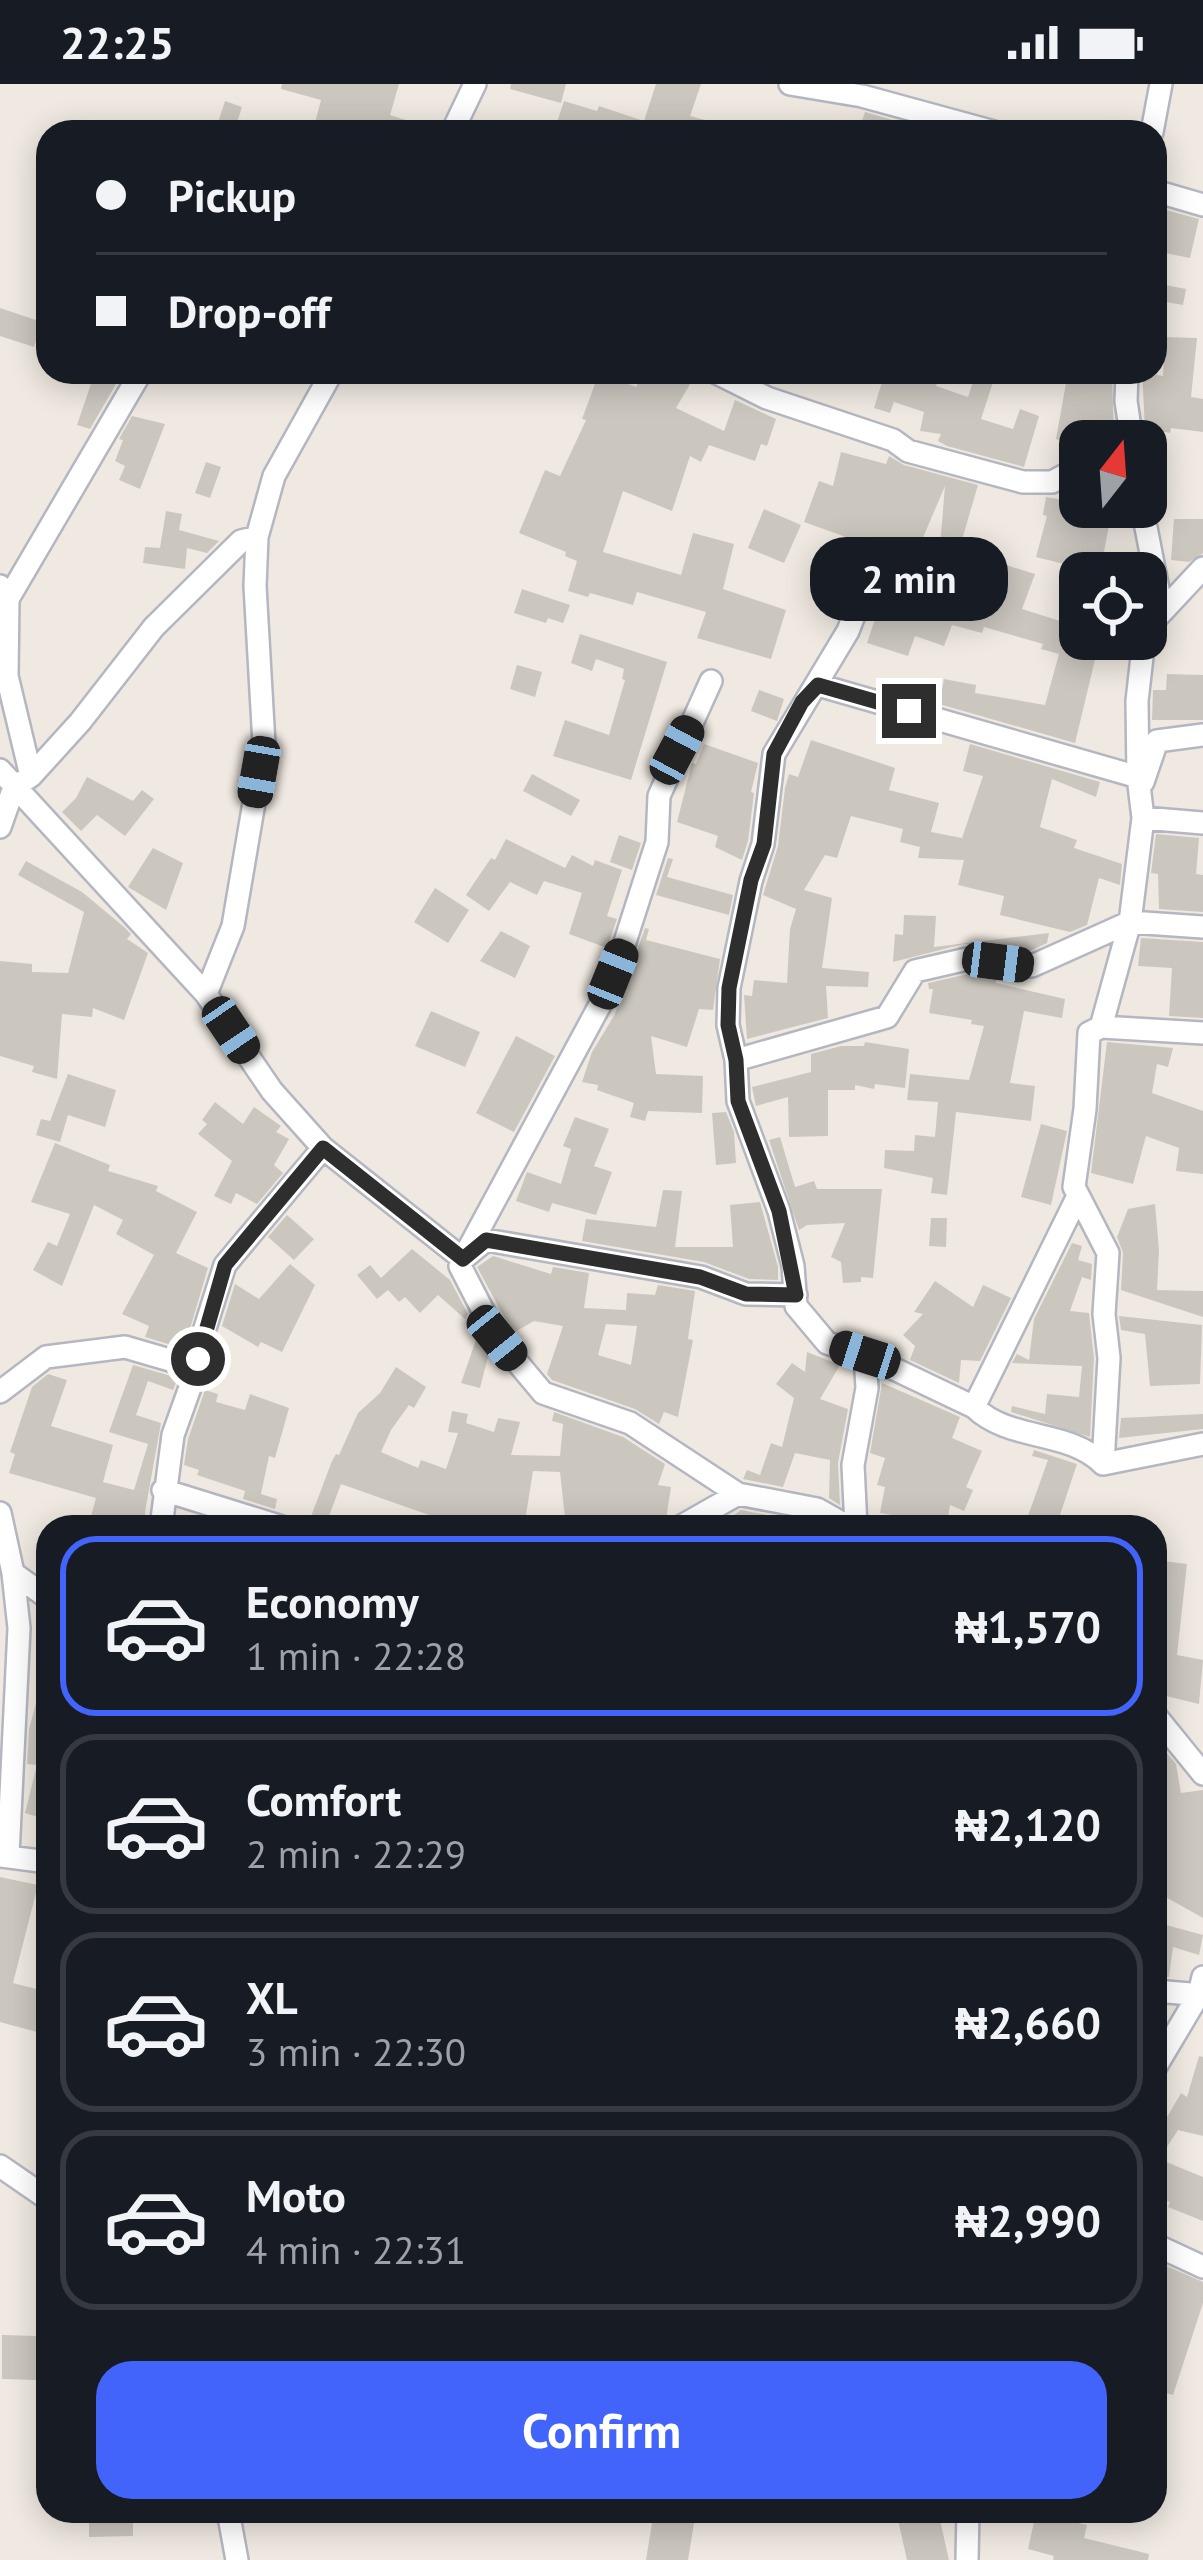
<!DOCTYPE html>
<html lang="en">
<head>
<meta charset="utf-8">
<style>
	body { margin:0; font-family:"PT Sans",sans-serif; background:#20242c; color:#f1f3f6; height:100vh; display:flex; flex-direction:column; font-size:45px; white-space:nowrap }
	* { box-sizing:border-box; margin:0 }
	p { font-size:39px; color:#9ea1a6 }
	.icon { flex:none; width:66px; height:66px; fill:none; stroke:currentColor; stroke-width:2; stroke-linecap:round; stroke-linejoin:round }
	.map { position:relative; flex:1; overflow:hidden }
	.panel { position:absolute; left:36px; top:1431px; width:1131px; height:1008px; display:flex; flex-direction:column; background:#171b24; border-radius:36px; box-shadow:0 6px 30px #0003 }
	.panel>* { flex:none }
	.banner { position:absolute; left:36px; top:36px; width:1131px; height:264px; border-radius:36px; box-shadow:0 6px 30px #0003; display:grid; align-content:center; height:264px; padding:0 60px; background:#171b24 }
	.needle { width:78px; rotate:17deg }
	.buttons { position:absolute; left:1059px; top:336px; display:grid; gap:24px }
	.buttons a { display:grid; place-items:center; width:108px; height:108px; border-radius:24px; background:#171b24; box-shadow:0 6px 30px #0003; font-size:60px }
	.end { position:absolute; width:54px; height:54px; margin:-27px; border:15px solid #2e2e2e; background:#fff; box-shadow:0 0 0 6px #fff }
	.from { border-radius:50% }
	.bubble { position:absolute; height:84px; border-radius:36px; background:#171b24; box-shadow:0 6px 30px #0003; font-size:39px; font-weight:700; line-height:84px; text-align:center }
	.car { position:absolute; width:36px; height:72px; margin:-36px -18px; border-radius:15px; box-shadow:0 0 9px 3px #0007; background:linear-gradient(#222 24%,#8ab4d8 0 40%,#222 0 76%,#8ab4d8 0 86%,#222 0) }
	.banner b { display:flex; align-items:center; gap:42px; height:114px; font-size:45px }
	.banner b+b { border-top:3px solid #363941 }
	.banner i { width:30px; height:30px; background:#f1f3f6 }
	ul { padding:21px 0 0; list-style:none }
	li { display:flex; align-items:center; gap:36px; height:180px; margin:0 24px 18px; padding:0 36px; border:6px solid #363941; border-radius:36px }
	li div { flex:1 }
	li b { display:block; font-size:45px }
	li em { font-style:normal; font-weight:700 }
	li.on { border-color:#4264fb }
	li>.icon { width:108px; height:108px; stroke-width:1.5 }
	.cta { display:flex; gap:24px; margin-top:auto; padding:24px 60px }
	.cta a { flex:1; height:138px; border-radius:36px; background:#4264fb; color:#fff; font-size:48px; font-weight:700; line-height:138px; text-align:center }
	.status { display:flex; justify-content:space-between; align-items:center; height:84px; padding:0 60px; background:#171b24; direction:ltr }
	.status svg { height:33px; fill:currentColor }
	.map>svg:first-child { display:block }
</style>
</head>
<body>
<div class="status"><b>22:25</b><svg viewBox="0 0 49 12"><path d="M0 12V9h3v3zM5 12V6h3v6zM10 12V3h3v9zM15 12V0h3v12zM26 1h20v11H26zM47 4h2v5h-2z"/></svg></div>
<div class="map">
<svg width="1203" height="2476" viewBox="0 0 1203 2476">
	<rect width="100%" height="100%" fill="#efe9e1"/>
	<path fill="#cbc7bf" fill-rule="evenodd" d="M282,0H399L390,31L432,44V48L313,46L321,16L281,5Z
		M511,0H566L561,19L510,5Z
		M656,0H701L690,32L730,43L729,48H554L564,17L597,27L599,22L644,37Z
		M225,17L242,23L234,48H215Z
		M865,28L896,37L892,48H858Z
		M1155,123L1199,135L1190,174L1155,167Z
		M1155,199L1186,205L1183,221L1155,216Z
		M0,224L42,238L34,263L0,252Z
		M1165,253L1197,254L1191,313L1203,315V348L1171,344L1170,349L1145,344L1142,288L1163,292Z
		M95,288H123L90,345L77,341Z
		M644,288H697L676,324L724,347L735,316L776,335L767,362L761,360L755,377L709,361L701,378L690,372L672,427L623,407L603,468L681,491L693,449L734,460L723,505L786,526L771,575L697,554L706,528L637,508L633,521L590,509L588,513L568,507L577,477L565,472L566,468L519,449L545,386L560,392L586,336L582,335L599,289L636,303Z
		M885,288H941L936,302L968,313L976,288L995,292L981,335L1013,345L1020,325L1039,332L1024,383L947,362L938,357L941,350L920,347L924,328L894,318L890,329L874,324Z
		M1068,288H1112L1114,357H1080V362L1056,355Z
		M132,332L165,340L140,405L119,396L125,382L115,377L123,356L119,355Z
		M841,368L886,380L889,372L904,381L978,401L959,466L1035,490L1022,525L1060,537L1063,523L1080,527V555L1099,559L1075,659L939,620L944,595L976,601L975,609L1045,621L1059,570L1041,565L1043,560L984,543L982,549L952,541L944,562L915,552L908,572L867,559L881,517L934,535L945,402L913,477L804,438L819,397L833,402Z
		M206,378L221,383L210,414L195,409Z
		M1046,413L1080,419V423L1112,425L1100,489L1036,473L1047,432L1043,431Z
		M764,425L801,441L784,479L748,464Z
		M166,427L182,430L179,446L219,457L207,469L187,464L185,485L143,479L145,463L160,464Z
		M1174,435H1203V469L1189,478L1171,476Z
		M522,505L570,521L563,539L548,534L546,539L514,529Z
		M580,550L667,578L631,696L553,672L565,636L609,651L625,596L622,595L624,585L596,575L592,587L571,579Z
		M517,581L542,588L535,613L510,605Z
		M1167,590L1203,591V636H1152L1153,606H1166Z
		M759,606L784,615L777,637L751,627Z
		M811,656L895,684L889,706L939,719L931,748L962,754L983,692L963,687L970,660L1100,698L1096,713L1052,695L1040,743L1077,756L1074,764L1122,780L1120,801L1099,794L1087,841L1070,848L1000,831L1004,812L958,801L964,776L918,774L920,763L900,758L903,745L851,732L837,774L825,771L804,806L832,814L822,884L869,888L868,903L826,902L828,934L747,955L744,911L752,912L754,896L787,899L790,845L796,825L763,811L778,762L785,704L789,690L798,693Z
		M704,660L758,679L751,708L754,709L748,757L742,776L715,763L718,752L677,738L692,679L696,680Z
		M532,690L580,716L571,732L523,707Z
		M87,693L133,717L142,706L154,715L125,752L97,731L81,747L62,728L76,714Z
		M1156,750L1199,754L1196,790L1203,791V828L1159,825L1158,790L1151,789Z
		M619,751L641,759L632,786L610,778Z
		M506,755L565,784L572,771L593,782L595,776L622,786L607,832L617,835L607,864L569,850L582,809L544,797L537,811L510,798L489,827L466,811L491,774L495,776Z
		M153,764L183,779L166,826L128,803Z
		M668,774L673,775L667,793L733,811L729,831L656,811Z
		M26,777L82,808L123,842L131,850L127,855L148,869L124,936L93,924L92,933L62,930L57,995L32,988L34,982L0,972V877L32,880V888L68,889L84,828L18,791Z
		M435,804L469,826L448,859L414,838Z
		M904,831L936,832L934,863L1049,849L1047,859L1030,867L964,860L893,878L895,850L903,851Z
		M645,844L649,845L646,856L720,875L713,926L699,925L687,963L651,952L656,990L703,992L702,1029L648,1027L645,1037L630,1033L634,1019L597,1006L598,1001L582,998L592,968L615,930Z
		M501,847L530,862L515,894L480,877Z
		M1141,854L1203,858V934L1169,932L1172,884L1138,882Z
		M968,890L996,893V899L1065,915L1062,934L1024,927L1010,999L1035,1002L1031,1037L956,1028L947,1111L931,1109L933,1094L884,1084L885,1066L914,1067L915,1051L935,1053L938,1018L907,1016L910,990L969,996L984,942L971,940L972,936L929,929L933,905H929L928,899Z
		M431,927L480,948L465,983L415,962Z
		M516,952L555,972L514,1048L476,1029Z
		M865,958L909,965L905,1004L875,1000L874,1005L855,1001V1006H828V1052L789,1053L788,1013L756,1022L752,1003L811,988V970L841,962H864Z
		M1107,958L1173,964L1168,983L1157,980L1152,1009L1203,1027V1090L1176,1087L1179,1064L1146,1052L1133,1100L1091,1089Z
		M68,990L116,1006L105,1043L68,1031L60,1058L36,1051L41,1035L50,1037Z
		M215,1018L243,1040L254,1023L281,1042L276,1048L289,1055L274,1081L283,1089L257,1120L236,1109L231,1120L214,1112L232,1077L198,1050L207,1040L202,1036Z
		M726,1028L734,1048L736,1079L716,1081L712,1029Z
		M575,1033L609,1045L594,1082L612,1088L596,1131L552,1119L549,1128L516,1117L527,1088L561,1100L571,1065L563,1062Z
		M1041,1040L1067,1047L1051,1121L1021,1113Z
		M780,1053L795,1103L814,1097L817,1105H882L873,1194L861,1193V1198L843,1199L841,1178L831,1173L845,1139L807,1141L799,1146L769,1056Z
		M55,1059L110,1081L108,1087L158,1102L156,1107L197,1128L176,1169L208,1184L184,1265L145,1253L149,1242L122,1230L154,1171L116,1150L123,1136L94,1121L62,1202L33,1186L48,1158L57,1162L70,1130L31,1118Z
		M663,1106L682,1107L675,1163H733L730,1121L760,1118L778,1183V1196L749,1195L704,1178L582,1157L586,1135L656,1143Z
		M1155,1120L1159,1166L1157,1206L1203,1207V1233L1121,1206L1123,1169L1117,1153L1128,1125Z
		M287,1131L314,1155L294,1176L268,1153Z
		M931,1134H947L946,1163L929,1162Z
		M1072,1159L1082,1162L1078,1176L1092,1180L1091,1196L1082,1193L1070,1227L1089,1229L1094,1274L1090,1353L1011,1328L1012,1322L1045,1330L1047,1310L1079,1313L1082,1282L1012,1279L1017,1270L1029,1276L1034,1235Z
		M412,1165L450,1196L468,1230L465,1235L438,1211L420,1229L405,1213L399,1218L388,1206L377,1215L357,1191L370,1181L381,1194Z
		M493,1172L551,1190L553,1183L589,1189L584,1224L626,1226L627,1209L655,1211L658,1201L695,1207L688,1255L693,1256L678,1333L664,1328L659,1340L635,1325L552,1296L547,1290L563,1242L534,1237L513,1249L477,1183ZM606,1240L637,1242L631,1281L598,1271Z
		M290,1180L315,1201L282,1268L261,1258L258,1263L222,1242L235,1200L259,1215Z
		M935,1197L973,1223L983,1201L1011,1214L980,1277L961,1276L959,1299L910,1276L915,1262L903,1251L923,1230L914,1228Z
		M1119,1232L1202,1241L1200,1300L1150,1302L1145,1250L1121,1246Z
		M478,1250L496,1276L488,1273L480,1304L461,1299Z
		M807,1268L840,1281L820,1315L848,1325L838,1379L840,1421L829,1414L830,1376L795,1369L783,1403L743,1395L747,1386L760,1391L771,1359L782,1363L794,1314L776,1300L792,1279L805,1288Z
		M133,1281L178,1294L173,1306L148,1297L136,1331L161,1339L145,1428L146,1443H88L96,1414L9,1389L15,1370L10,1368L32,1303L48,1290L67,1296L51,1342L113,1361L103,1398L134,1406L148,1360L109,1348Z
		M396,1283L426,1303L414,1324L409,1321L391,1346L381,1368L418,1384L421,1376L446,1385L458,1349L448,1348L452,1327L468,1330L466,1339L494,1348L498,1334L520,1338L511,1371L560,1372L563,1340L552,1337L554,1328L623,1353L665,1380L658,1401L671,1403L665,1442L566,1443L560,1388L533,1387L524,1443H463L341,1400L325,1443H307L332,1377L336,1370L339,1371L358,1329L380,1309Z
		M882,1299L960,1333L952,1354L982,1367L966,1403L973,1406L964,1427L950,1421L947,1441L880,1429L885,1403L877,1401L885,1374L870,1369Z
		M205,1306L218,1310L216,1318L245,1326L250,1310L289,1324L275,1374L269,1372L261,1410L277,1415L275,1425L243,1415L245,1407L197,1391L199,1386L184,1381L188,1355Z
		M1203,1330V1345L1119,1354L1121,1334Z
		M1034,1366L1077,1380L1056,1443H1024L1048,1376L1032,1372Z
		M741,1426L772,1432L771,1443L726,1437Z
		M1155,1476L1187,1480L1177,1571L1203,1576L1199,1620L1166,1612L1162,1618L1155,1616Z
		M43,1594L48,1595V1723L41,1721L38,1733L25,1729L37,1681L27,1680L29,1645Z
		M1155,1655L1176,1680L1181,1709L1203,1706V1834L1155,1807Z
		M0,1793L38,1801L13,1899L48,1908V1951L0,1938Z
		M1155,1838L1203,1851L1199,1871L1173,1863L1169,1893L1155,1892Z
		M1199,1972L1203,1973V2052L1178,2046L1159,2075L1203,2093V2137L1168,2123L1170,2118L1155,2112V2054L1181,2009L1187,2013Z
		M1155,2177L1203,2198V2219L1173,2311L1155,2306Z
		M2,2251L37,2252L36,2296L2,2295Z
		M654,2427H696L688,2476H646Z
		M896,2427H938L949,2476H907Z
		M1036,2429L1087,2441L1084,2454L1149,2470L1148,2476H1053L1054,2472L1028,2465Z
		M89,2433H133V2452L89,2453Z"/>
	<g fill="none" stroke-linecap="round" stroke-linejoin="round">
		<g stroke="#b4b7c1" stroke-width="26">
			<path id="minor" d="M790,0L862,12L994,48
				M452,48L475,0
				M1152,48L1161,0
				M1155,107L1203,121
				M715,288L767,314L893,356L908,367L1023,398H1052L1080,383
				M1127,288L1126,317L1132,357
				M1142,423L1159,510L1170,519
				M8,515L141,288
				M1146,545L1203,484
				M711,597L659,712L657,758L624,861L601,919L463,1175L486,1156L701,1193L746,1210L796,1211
				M818,601L1138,693
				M0,686L206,910L272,1007L323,1064L463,1175L460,1182L497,1254L543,1309L630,1339L738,1410L817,1425L849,1443
				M31,692L80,638L154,543L241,457L257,453
				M1143,698L1157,657L1203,651
				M1143,734L1203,739
				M0,743L14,703L31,692L7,592L8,515L0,502
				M206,910L233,842L264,660L255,502L257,453L274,392L332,288
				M1101,943L1130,838L1143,734L1138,693L1137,617L1144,555
				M736,976L728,941L729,904L751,797L763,760L774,670L848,547L861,513L841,484
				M0,1308L46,1273L125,1263L197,1284L200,1260L225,1181L323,1064
				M974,1323L1078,1112
				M1103,1380C1068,1345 1010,1358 974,1323L865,1271L827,1259L796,1222L793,1182L779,1127L738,1017L736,976L887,933L915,887L967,875L1032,882L1130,838L1203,843
				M1103,1380L1109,1274L1104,1230L1108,1169L1074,1103L1085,1025L1089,949L1101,943L1203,949
				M1103,1380L1203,1360
				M163,1406L282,1443
				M0,1429L13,1489L19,1544L8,1772
				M161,1443L173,1351L197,1284
				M680,1443L738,1410
				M856,1443L853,1381L867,1304L865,1271
				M13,1489L48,1514
				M1155,1631L1203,1690
				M0,1772L48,1778
				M1155,1907L1203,1911
				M1155,1984L1199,1910L1203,1893
				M0,2082L48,2115
				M1162,2164L1203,2183
				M228,2427L237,2476
				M967,2476L968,2427"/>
		</g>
		<use href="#minor" stroke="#fff" stroke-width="21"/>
	</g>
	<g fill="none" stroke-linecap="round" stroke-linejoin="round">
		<path stroke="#2e2e2e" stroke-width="15" d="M198,1275L225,1181L323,1064L463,1175L486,1156L700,1193L746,1210L796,1211L779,1127L738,1017L736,976L728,941L729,904L751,796L764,760L774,670L802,618L818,601L909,627"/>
	</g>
</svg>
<div class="buttons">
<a><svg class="needle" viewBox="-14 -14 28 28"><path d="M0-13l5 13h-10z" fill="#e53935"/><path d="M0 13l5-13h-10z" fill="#9ea1a6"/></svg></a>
<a><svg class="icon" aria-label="locate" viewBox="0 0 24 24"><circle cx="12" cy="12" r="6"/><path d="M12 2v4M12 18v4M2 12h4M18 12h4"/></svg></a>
</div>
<i class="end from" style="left:198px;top:1275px"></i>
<i class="end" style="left:909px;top:627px"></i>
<div class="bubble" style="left:810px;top:453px;width:198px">2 min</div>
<i class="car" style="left:677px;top:666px;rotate:28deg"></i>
<i class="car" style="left:259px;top:688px;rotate:190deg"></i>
<i class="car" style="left:998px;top:878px;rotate:97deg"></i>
<i class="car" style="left:613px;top:890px;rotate:22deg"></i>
<i class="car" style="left:231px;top:946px;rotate:146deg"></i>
<i class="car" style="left:497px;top:1254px;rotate:141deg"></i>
<i class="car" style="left:865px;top:1271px;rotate:288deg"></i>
<div class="banner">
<b><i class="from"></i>Pickup</b>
<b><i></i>Drop-off</b>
</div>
<section class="panel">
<ul>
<li class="on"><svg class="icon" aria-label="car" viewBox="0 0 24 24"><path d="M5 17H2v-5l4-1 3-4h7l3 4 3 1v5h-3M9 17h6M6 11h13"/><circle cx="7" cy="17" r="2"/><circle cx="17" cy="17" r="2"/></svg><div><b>Economy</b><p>1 min · 22:28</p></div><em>₦1,570</em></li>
<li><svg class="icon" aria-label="car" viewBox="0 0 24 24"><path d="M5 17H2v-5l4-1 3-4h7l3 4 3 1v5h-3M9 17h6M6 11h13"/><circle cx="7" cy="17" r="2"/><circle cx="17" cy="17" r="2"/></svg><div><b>Comfort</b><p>2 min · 22:29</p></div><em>₦2,120</em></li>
<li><svg class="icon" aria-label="car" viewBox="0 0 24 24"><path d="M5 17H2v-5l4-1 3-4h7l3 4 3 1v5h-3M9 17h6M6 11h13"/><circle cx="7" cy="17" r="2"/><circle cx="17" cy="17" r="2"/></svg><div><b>XL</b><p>3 min · 22:30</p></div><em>₦2,660</em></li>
<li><svg class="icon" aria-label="car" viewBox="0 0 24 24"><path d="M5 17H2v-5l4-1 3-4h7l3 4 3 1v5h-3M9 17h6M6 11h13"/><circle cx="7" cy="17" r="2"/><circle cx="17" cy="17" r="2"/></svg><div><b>Moto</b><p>4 min · 22:31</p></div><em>₦2,990</em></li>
</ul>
<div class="cta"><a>Confirm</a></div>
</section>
</div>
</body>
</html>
